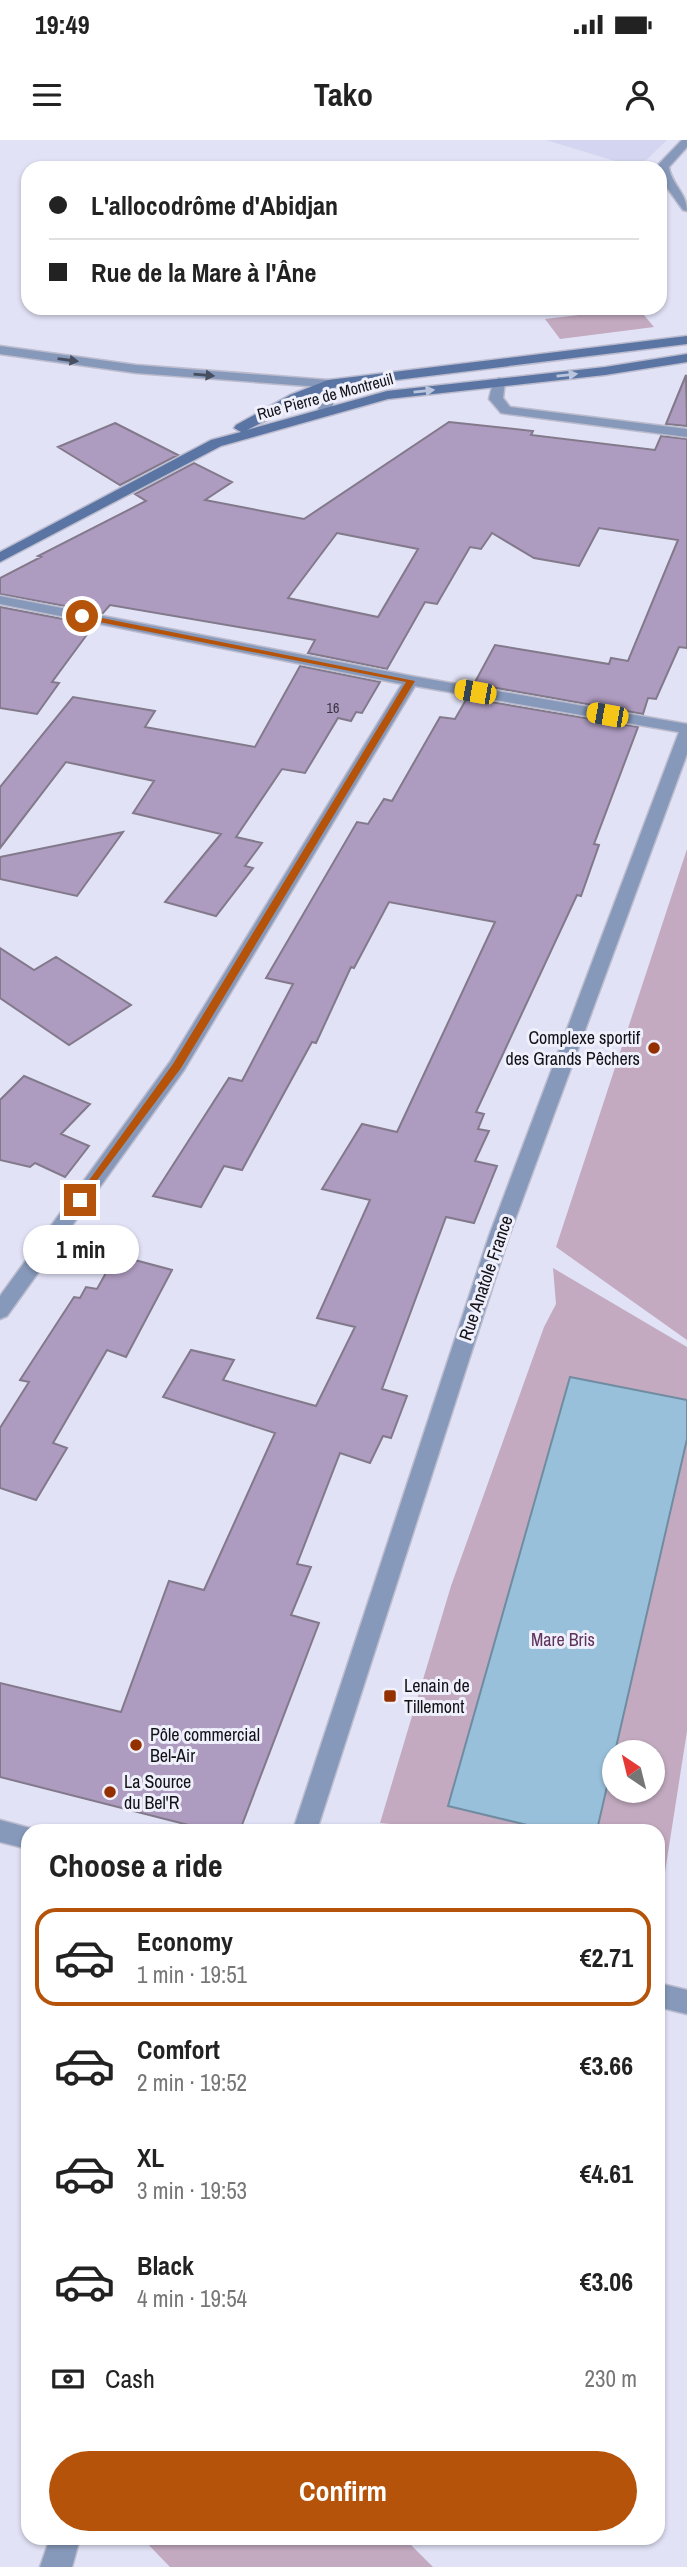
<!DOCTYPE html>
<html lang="en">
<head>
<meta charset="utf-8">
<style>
	body { margin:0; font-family:"Archivo Narrow",sans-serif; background:#f2f2f2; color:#222; height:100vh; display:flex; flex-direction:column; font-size:26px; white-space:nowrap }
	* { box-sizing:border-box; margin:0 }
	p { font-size:23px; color:#767676 }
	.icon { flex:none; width:38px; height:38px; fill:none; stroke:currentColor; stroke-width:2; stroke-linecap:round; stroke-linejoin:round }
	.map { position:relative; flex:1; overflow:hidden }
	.details { position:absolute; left:21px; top:1684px; width:644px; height:721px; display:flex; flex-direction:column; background:#fff; border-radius:21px; box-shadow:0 2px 5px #0004 }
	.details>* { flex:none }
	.banner { position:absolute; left:21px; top:21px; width:646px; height:154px; border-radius:21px; box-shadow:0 2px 5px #0004; display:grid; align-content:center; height:154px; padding:0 28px; background:#fff }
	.needle { width:46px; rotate:325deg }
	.tools { position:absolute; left:602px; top:1600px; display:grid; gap:14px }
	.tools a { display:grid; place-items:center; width:63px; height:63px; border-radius:50%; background:#fff; box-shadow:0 2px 5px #0004; font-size:35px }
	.end { position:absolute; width:32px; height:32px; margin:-16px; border:9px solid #b45309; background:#fff; box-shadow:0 0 0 4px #fff }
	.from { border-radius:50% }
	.bubble { position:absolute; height:49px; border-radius:24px; background:#fff; box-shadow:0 2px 5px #0004; font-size:23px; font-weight:700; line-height:49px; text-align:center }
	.car { position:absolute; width:21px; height:42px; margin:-21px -10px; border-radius:9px; box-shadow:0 0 5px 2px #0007; background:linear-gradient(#f5c518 24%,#345 0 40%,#f5c518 0 76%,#345 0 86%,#f5c518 0) }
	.banner b { display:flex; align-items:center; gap:24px; height:66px; font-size:26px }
	.banner b+b { border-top:2px solid #e0e0e0 }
	.banner i { width:18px; height:18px; background:#222 }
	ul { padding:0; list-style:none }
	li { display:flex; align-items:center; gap:21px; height:98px; margin:0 14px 10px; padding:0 14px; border:4px solid transparent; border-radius:21px }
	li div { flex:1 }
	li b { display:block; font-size:26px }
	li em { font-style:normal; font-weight:700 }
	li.selected { border-color:#b45309 }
	li>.icon { width:63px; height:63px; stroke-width:1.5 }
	h2 { padding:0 28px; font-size:32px; line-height:84px }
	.pay { display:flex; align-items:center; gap:18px; height:77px; padding:0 28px; font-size:26px }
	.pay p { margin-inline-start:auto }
	.action { display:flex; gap:14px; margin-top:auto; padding:14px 28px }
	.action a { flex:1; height:80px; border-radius:42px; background:#b45309; color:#fff; font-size:28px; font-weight:700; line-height:80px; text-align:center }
	.status { display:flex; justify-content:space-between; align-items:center; height:49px; padding:0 35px; background:#fff; direction:ltr }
	.status svg { height:19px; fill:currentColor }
	header { display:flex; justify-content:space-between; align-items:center; height:91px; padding:0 28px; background:#fff; font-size:32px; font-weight:700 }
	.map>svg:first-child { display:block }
</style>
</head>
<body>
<div class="status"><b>19:49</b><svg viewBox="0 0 49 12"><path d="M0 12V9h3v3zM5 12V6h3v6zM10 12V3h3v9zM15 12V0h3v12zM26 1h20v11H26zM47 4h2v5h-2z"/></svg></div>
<header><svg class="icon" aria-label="menu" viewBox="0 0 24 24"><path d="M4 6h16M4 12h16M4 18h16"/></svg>Tako<svg class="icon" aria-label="person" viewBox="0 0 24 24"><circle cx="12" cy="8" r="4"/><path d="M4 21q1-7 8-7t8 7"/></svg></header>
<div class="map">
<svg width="687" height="2427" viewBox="0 0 687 2427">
	<rect width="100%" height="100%" fill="#e1e2f6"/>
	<path fill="#d4d5f0" d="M546,0H667L638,28Z"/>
	<path fill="#c3aac0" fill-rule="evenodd" d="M638,168L654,187L560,199L545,179Z
		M687,709V1200L556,1107Z
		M553,1128L687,1207V1591L658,1777V1690H435L434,1688L380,1683L451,1446L544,1187L556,1164ZM614,1612H653V1650H614Z
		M142,2398H404L433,2427H170Z"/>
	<path fill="#99c0db" stroke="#708ca0" stroke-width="2" d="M570,1237L687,1260V1299L597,1690H548L448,1666Z"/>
	<path fill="#ae9bc0" stroke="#82798a" stroke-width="2" fill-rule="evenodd" d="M686,235L687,286L666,284Z
		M449,282L533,291L531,295L655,310L661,296L687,299V508L679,507L656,559L648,558L643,574L474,544L495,505L609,524L611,518L628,521L678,400L599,388L579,426L534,418L492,393L481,409L470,407L437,464L425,462L387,529L308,513L315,500L110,465L103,473L0,454V438L41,417L38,416L146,361L135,354L194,323L232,342L205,360L304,379ZM337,393L418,409L378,477L288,458Z
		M115,283L178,315L120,345L58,307Z
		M0,467L94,485L52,542L59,543L37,574L0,568Z
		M300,526L380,542L362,573L356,572L351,581L338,578L305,633L282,629L236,697L262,703L245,726L253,728L216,776L165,762L221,694L133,673L154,641L66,622L0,708V647L73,557L155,571L145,587L255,607Z
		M467,558L638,587L594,704L599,705L581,756L577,755L476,972L484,974L478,989L489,991L475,1021L497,1026L474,1083L446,1077L382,1249L407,1256L391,1298L383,1296L370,1323L340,1313L297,1424L311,1427L291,1475L319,1483L240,1690H208L0,1637V1543L121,1572L169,1441L204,1450L275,1293L163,1257L191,1210L234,1220L223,1240L316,1266L355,1187L317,1178L370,1060L322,1049L362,984L397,992L495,782L389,762L354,828L351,827L316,903L312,902L242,1030L224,1026L201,1067L153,1056L229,938L242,941L293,844L266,838L357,682L368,684L384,659L392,661L440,577L455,579Z
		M123,692L77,756L0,739V717Z
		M0,808L34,830L56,817L131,865L69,905L0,858Z
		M24,936L90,964L61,994L89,1006L65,1037L35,1023L30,1027L0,1020V960Z
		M116,1115L172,1130L126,1217L107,1210L53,1303L67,1308L36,1360L0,1348V1288L29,1242L20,1240L74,1157L80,1158L86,1147L97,1149Z"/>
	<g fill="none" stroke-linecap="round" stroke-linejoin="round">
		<g stroke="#bcbcce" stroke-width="3">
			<path id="street" d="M682,0H687V7L669,27C671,44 687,53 687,71L683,70L660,38L657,26Z
				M0,206L136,225L328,240L335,244L332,272L325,276L318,272L321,247L136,233L0,214Z
				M499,238L505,242L503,258L510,267L687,289V297L501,273L489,259L493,242Z
				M0,456L411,536L687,584V614L509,1096L317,1690H293L489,1096L679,592L415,546L184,930L7,1176L0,1179V1156L170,922L402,544L0,464Z
				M0,1680L37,1690H28V1709L0,1702Z
				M658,1843L687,1850V1874L658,1867Z
				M50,2398H80L72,2427H40Z"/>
		</g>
		<g stroke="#bcbcce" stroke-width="3">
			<path id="secondary" d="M687,196V204L331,248L247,290L387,251L605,227L687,214V222L605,235L388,259L221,306L0,422V412L211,300L241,292L234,288L236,285L290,255L328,240Z"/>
		</g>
		<use href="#street" fill="#8799ba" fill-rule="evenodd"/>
		<use href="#secondary" fill="#5a75a4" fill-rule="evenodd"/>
	</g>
	<defs><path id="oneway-solid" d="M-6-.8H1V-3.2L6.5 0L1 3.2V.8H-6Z" transform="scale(1.75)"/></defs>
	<g fill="#464e60">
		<use href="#oneway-solid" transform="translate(68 220) rotate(8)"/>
		<use href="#oneway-solid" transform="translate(204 235) rotate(5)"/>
	</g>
	<g fill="#bbc5dd">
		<use href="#oneway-solid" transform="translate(567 235) rotate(-6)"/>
		<use href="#oneway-solid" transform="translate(424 251) rotate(-6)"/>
	</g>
	<path fill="#b45309" d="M82,474L415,541L181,928L80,1063L75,1060L77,1057L173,924L406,542L79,478Z"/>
	<g fill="#942f00" stroke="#eff0fc" stroke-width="2.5">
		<circle cx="654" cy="908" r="7"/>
		<rect x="383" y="1549" width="14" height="14" rx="3.5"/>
		<circle cx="136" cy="1605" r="7"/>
		<circle cx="110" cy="1652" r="7"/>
	</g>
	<g text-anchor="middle" stroke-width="6" stroke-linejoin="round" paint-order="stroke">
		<g font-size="14" fill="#383441">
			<text x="333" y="573">16</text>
		</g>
		<g font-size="16" fill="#111117" stroke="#eff0fc">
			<text transform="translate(325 256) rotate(-15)" y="6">Rue Pierre de Montreuil</text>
		</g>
		<g font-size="18" fill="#111117" stroke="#eff0fc" text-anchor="start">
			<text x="640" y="904" text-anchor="end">Complexe sportif<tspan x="640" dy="21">des Grands Pêchers</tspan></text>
			<text x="404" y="1552">Lenain de<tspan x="404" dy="21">Tillemont</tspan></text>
			<text x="150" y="1601">Pôle commercial<tspan x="150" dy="21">Bel-Air</tspan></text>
			<text x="124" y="1648">La Source<tspan x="124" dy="21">du Bel'R</tspan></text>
		</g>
		<g font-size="18" fill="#111117" stroke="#eff0fc">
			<text transform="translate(486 1138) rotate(-71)" y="6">Rue Anatole France</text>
		</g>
		<g font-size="18" fill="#5f335b" stroke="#eff0fc">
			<text x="563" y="1506">Mare Bris</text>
		</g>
	</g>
</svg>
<div class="tools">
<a><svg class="needle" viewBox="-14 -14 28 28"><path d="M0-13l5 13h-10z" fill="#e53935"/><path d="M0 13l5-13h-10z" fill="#767676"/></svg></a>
</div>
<i class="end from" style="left:82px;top:476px"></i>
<i class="end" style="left:80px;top:1060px"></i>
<div class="bubble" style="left:23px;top:1085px;width:116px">1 min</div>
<i class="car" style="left:475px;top:552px;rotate:280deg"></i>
<i class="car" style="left:607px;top:575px;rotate:280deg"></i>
<div class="banner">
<b><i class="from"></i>L'allocodrôme d'Abidjan</b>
<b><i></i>Rue de la Mare à l'Âne</b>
</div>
<section class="details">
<h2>Choose a ride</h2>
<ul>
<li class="selected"><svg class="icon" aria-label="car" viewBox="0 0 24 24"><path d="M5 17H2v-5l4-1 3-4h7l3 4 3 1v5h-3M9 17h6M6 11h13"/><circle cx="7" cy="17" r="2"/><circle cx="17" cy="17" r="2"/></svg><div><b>Economy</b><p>1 min · 19:51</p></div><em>€2.71</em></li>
<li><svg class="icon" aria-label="car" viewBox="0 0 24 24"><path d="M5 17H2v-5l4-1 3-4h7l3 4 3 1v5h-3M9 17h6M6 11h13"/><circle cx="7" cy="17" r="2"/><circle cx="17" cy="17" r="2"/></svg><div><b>Comfort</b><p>2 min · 19:52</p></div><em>€3.66</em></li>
<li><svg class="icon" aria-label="car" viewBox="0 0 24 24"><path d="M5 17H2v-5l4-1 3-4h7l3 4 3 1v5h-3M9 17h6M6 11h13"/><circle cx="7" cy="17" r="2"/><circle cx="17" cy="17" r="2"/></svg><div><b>XL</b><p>3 min · 19:53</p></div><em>€4.61</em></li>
<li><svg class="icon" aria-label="car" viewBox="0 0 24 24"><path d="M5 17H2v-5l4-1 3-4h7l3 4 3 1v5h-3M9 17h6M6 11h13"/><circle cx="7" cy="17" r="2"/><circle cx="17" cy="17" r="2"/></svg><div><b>Black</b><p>4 min · 19:54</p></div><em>€3.06</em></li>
</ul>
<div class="pay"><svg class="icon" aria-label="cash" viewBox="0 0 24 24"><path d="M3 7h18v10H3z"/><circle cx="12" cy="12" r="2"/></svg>Cash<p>230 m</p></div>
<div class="action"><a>Confirm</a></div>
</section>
</div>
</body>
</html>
